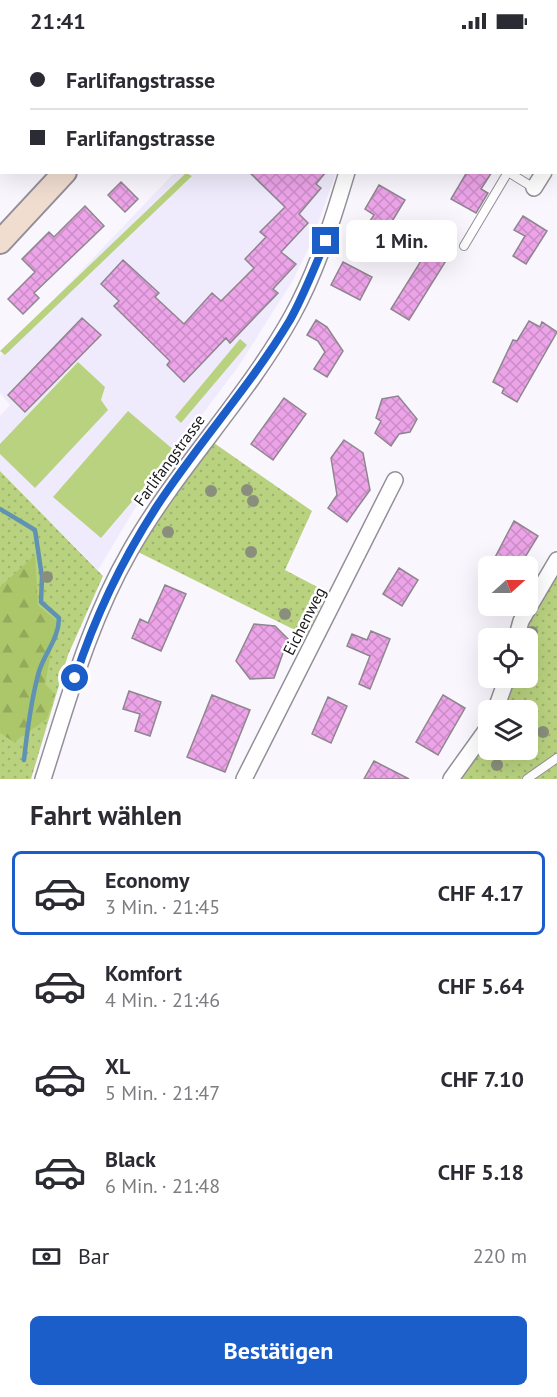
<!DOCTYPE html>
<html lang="de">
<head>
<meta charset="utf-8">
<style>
	body { margin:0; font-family:"PT Sans",sans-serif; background:#f7f7f7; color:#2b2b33; height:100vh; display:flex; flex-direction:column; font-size:22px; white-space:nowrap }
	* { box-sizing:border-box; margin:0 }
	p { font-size:20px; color:#7c7c81 }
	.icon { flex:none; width:33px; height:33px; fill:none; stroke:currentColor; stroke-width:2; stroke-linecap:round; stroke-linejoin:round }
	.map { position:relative; height:737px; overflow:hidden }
	.panel { display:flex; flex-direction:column; background:#fff; flex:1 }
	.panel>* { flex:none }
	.guide { position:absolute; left:0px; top:0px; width:558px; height:132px; box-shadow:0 6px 24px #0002; display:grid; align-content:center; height:132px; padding:0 30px; background:#fff }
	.needle { width:39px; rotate:69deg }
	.buttons { position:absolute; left:478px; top:514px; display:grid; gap:12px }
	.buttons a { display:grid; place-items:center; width:60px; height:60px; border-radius:9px; background:#fff; box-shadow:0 6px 24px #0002; font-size:30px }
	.end { position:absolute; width:27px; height:27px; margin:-14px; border:8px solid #1b5ec9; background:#fff; box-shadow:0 0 0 3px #fff }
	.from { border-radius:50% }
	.bubble { position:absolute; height:42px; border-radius:9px; background:#fff; box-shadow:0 6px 24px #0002; font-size:20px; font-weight:600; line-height:42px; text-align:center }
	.guide b { display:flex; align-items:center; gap:21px; height:57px; font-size:22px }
	.guide b+b { border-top:2px solid #e1e1e2 }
	.guide i { width:15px; height:15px; background:#2b2b33 }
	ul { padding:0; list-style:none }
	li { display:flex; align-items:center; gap:18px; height:84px; margin:0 12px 9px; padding:0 18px; border:3px solid transparent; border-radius:9px }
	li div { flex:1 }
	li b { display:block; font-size:22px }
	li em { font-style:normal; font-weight:600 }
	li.active { border-color:#1b5ec9 }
	li>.icon { width:54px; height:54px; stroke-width:1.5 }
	h2 { padding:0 30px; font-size:27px; line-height:72px }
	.pay { display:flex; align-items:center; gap:15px; height:66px; padding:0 30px; font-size:22px }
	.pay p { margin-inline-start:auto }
	.button { display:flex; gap:12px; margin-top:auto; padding:12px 30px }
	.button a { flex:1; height:69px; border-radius:9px; background:#1b5ec9; color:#fff; font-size:24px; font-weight:600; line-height:69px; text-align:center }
	.status { display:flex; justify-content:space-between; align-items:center; height:42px; padding:0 30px; background:#fff; direction:ltr }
	.status svg { height:16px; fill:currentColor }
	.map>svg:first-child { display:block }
</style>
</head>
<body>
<div class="status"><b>21:41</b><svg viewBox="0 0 49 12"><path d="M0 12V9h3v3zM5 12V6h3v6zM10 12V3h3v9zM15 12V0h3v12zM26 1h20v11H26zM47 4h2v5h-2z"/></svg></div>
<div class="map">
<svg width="557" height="737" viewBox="0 0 557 737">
	<defs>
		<pattern id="grass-dots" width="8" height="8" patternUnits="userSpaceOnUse" patternTransform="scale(1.5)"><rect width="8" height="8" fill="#b9d27f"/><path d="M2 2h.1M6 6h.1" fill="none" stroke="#9eb46d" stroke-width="1.8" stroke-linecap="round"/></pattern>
		<pattern id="forest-firs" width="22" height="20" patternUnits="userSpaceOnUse" patternTransform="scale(1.5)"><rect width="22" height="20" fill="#acc76a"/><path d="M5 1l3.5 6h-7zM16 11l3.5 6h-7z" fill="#93aa5b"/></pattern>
		<pattern id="building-cross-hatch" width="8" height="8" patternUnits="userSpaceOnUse" patternTransform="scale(1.5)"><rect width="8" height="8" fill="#eca3e8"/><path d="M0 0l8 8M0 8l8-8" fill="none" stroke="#ca8cc6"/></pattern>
	</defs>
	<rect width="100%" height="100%" fill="#faf6fe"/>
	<path fill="#efebfc" d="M174,131H336L311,201L292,240L238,325L149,443L98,528L0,429V374L10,363L0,351V314Z"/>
	<path fill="url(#grass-dots)" d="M214,401L312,469L285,528L327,550L307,594L138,510L168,462Z
		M0,429L103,534L68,613L31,737H0Z
		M557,518V737H451L489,684V708H528V669H495L507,636H528V597H516Z"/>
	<path fill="url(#forest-firs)" d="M35,513L38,563L57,579L45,642L55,652L47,677L14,700L0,691V545Z"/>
	<path fill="#b9d27f" d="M186,131L192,134L5,313L0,309Z
		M240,297L247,303L181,381L175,375Z
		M78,320L105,345L101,358L108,368L35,446L0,412V402Z
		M128,369L175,409L101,496L53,455Z"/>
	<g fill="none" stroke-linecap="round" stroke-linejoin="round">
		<path stroke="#5f92b3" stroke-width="4.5" d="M0,467L35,488L42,535L41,560L59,576C59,598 43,612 38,633C31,660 27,690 24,718"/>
	</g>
	<path fill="url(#building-cross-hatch)" stroke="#8e868d" stroke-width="1.5" d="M249,130H326L316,142L321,146L299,172L308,181L281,210L296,222L273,247L278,251L230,301L226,296L184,340L167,323L170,319L114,264L119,259L101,242L123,218L159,251L155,255L184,282L212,251L221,259L254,226L245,217L266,195L260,190L285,165Z
		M467,130H492L481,147L488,151L476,171L451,157Z
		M121,140L138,157L125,170L108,153Z
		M379,143L405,158L391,181L399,186L383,212L358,197L374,173L365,167Z
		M85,164L104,184L34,251L39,256L23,272L8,257L35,230L22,217L49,190L54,195Z
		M523,174L547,189L526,222L513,214L525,194L514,188Z
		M434,198L452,209L409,278L391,267Z
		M343,220L372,235L360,258L331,243Z
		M82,276L101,293L25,370L8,353Z
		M316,278L327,285L343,309L327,335L314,327L325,310L318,299L307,293Z
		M529,279L540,285L542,280L557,290L517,360L502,351L504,346L493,340L513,298L517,299Z
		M398,354L417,377L410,390L399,392L391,404L375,391L381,379L376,376L382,357Z
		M284,356L306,372L273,418L251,402Z
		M344,398L363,411L370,448L347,480L328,466L337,453L331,416Z
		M514,479L538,494L519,525H490Z
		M399,526L418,538L402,564L383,552Z
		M165,543L186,552L161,609L132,596L140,577L148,581Z
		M254,582L275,584L288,597L274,636L250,637L236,619Z
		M371,589L390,597L370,647L359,642L370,614L347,604L352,592L367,598Z
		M129,649L161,660L150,694L135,689L140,672L123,667Z
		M212,653L250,668L225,730L187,715Z
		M443,653L465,666L438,713L416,700Z
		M328,655L347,664L331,701L312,692Z
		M374,719L409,737H364Z"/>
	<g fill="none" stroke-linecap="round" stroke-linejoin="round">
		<g stroke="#938f98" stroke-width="10">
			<path id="lane" d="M0,36L2,35
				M464,204L508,130L534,146
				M527,737L557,716"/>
		</g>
		<g stroke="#938f98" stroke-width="18">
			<path id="street" d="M33,0H34
				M396,2V0
				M556,111L557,110
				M534,146L544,130
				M516,597L521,579L557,518
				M495,669L507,636
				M43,737C68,659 89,580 130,509C177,426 246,357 292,274C317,229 332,180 347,130
				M244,737L395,438
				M451,737L489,684"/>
		</g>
		<g stroke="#938f98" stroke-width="26">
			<path id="secondary" d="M182,2L183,0
				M0,200L65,130"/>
		</g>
		<use href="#lane" stroke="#fff" stroke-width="8"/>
		<use href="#street" stroke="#fff" stroke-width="15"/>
		<use href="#secondary" stroke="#f0ddd0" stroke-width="22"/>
	</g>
	<g fill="#8a8f7d">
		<circle cx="247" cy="448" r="6"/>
		<circle cx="211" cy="449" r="6"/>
		<circle cx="253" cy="459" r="6"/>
		<circle cx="168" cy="490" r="6"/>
		<circle cx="251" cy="510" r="6"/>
		<circle cx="47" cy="535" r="6"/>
		<circle cx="285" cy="572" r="6"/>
		<circle cx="532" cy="590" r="6"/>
		<circle cx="543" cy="690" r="6"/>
		<circle cx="497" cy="723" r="6"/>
	</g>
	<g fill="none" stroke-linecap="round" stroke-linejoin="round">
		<path stroke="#1b5ec9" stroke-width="8" d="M75,636C95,574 122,518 157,464C199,400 251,343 290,278C304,253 314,226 326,199"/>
	</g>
	<g text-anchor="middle" stroke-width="5" stroke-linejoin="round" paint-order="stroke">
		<g font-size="16" fill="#18161a" stroke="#fff">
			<text transform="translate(169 418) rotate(-54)" y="6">Farlifangstrasse</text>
			<text transform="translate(304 579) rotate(-63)" y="6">Eichenweg</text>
		</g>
	</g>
</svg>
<div class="buttons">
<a><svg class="needle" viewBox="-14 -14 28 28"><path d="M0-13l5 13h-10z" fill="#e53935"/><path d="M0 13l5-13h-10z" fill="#7c7c81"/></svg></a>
<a><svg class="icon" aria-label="locate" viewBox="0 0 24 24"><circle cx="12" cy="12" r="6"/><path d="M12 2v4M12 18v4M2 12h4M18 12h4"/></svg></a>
<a><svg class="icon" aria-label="layers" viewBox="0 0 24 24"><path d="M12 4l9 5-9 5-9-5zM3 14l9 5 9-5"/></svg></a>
</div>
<i class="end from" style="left:75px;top:636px"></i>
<i class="end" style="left:326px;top:199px"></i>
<div class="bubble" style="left:346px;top:178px;width:111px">1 Min.</div>
<div class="guide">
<b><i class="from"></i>Farlifangstrasse</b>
<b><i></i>Farlifangstrasse</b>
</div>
</div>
<section class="panel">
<h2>Fahrt wählen</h2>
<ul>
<li class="active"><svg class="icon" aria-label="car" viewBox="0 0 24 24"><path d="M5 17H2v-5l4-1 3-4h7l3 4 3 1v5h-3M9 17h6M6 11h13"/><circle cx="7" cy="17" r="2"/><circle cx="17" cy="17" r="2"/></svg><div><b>Economy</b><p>3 Min. · 21:45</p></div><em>CHF 4.17</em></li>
<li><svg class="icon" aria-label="car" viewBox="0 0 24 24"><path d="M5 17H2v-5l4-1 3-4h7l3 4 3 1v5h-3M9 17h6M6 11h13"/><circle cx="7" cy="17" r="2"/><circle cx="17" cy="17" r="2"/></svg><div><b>Komfort</b><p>4 Min. · 21:46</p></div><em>CHF 5.64</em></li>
<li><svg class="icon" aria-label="car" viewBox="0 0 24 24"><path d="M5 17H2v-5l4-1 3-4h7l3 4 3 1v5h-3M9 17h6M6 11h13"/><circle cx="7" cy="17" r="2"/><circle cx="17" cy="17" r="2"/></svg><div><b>XL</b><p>5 Min. · 21:47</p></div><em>CHF 7.10</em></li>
<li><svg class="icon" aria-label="car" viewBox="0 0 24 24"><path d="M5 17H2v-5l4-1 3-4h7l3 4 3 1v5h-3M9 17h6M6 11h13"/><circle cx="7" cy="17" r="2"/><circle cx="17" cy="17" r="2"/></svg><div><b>Black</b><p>6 Min. · 21:48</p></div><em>CHF 5.18</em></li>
</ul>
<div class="pay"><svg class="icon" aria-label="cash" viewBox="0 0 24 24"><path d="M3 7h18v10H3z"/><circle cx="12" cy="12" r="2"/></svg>Bar<p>220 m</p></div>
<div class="button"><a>Bestätigen</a></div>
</section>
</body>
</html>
